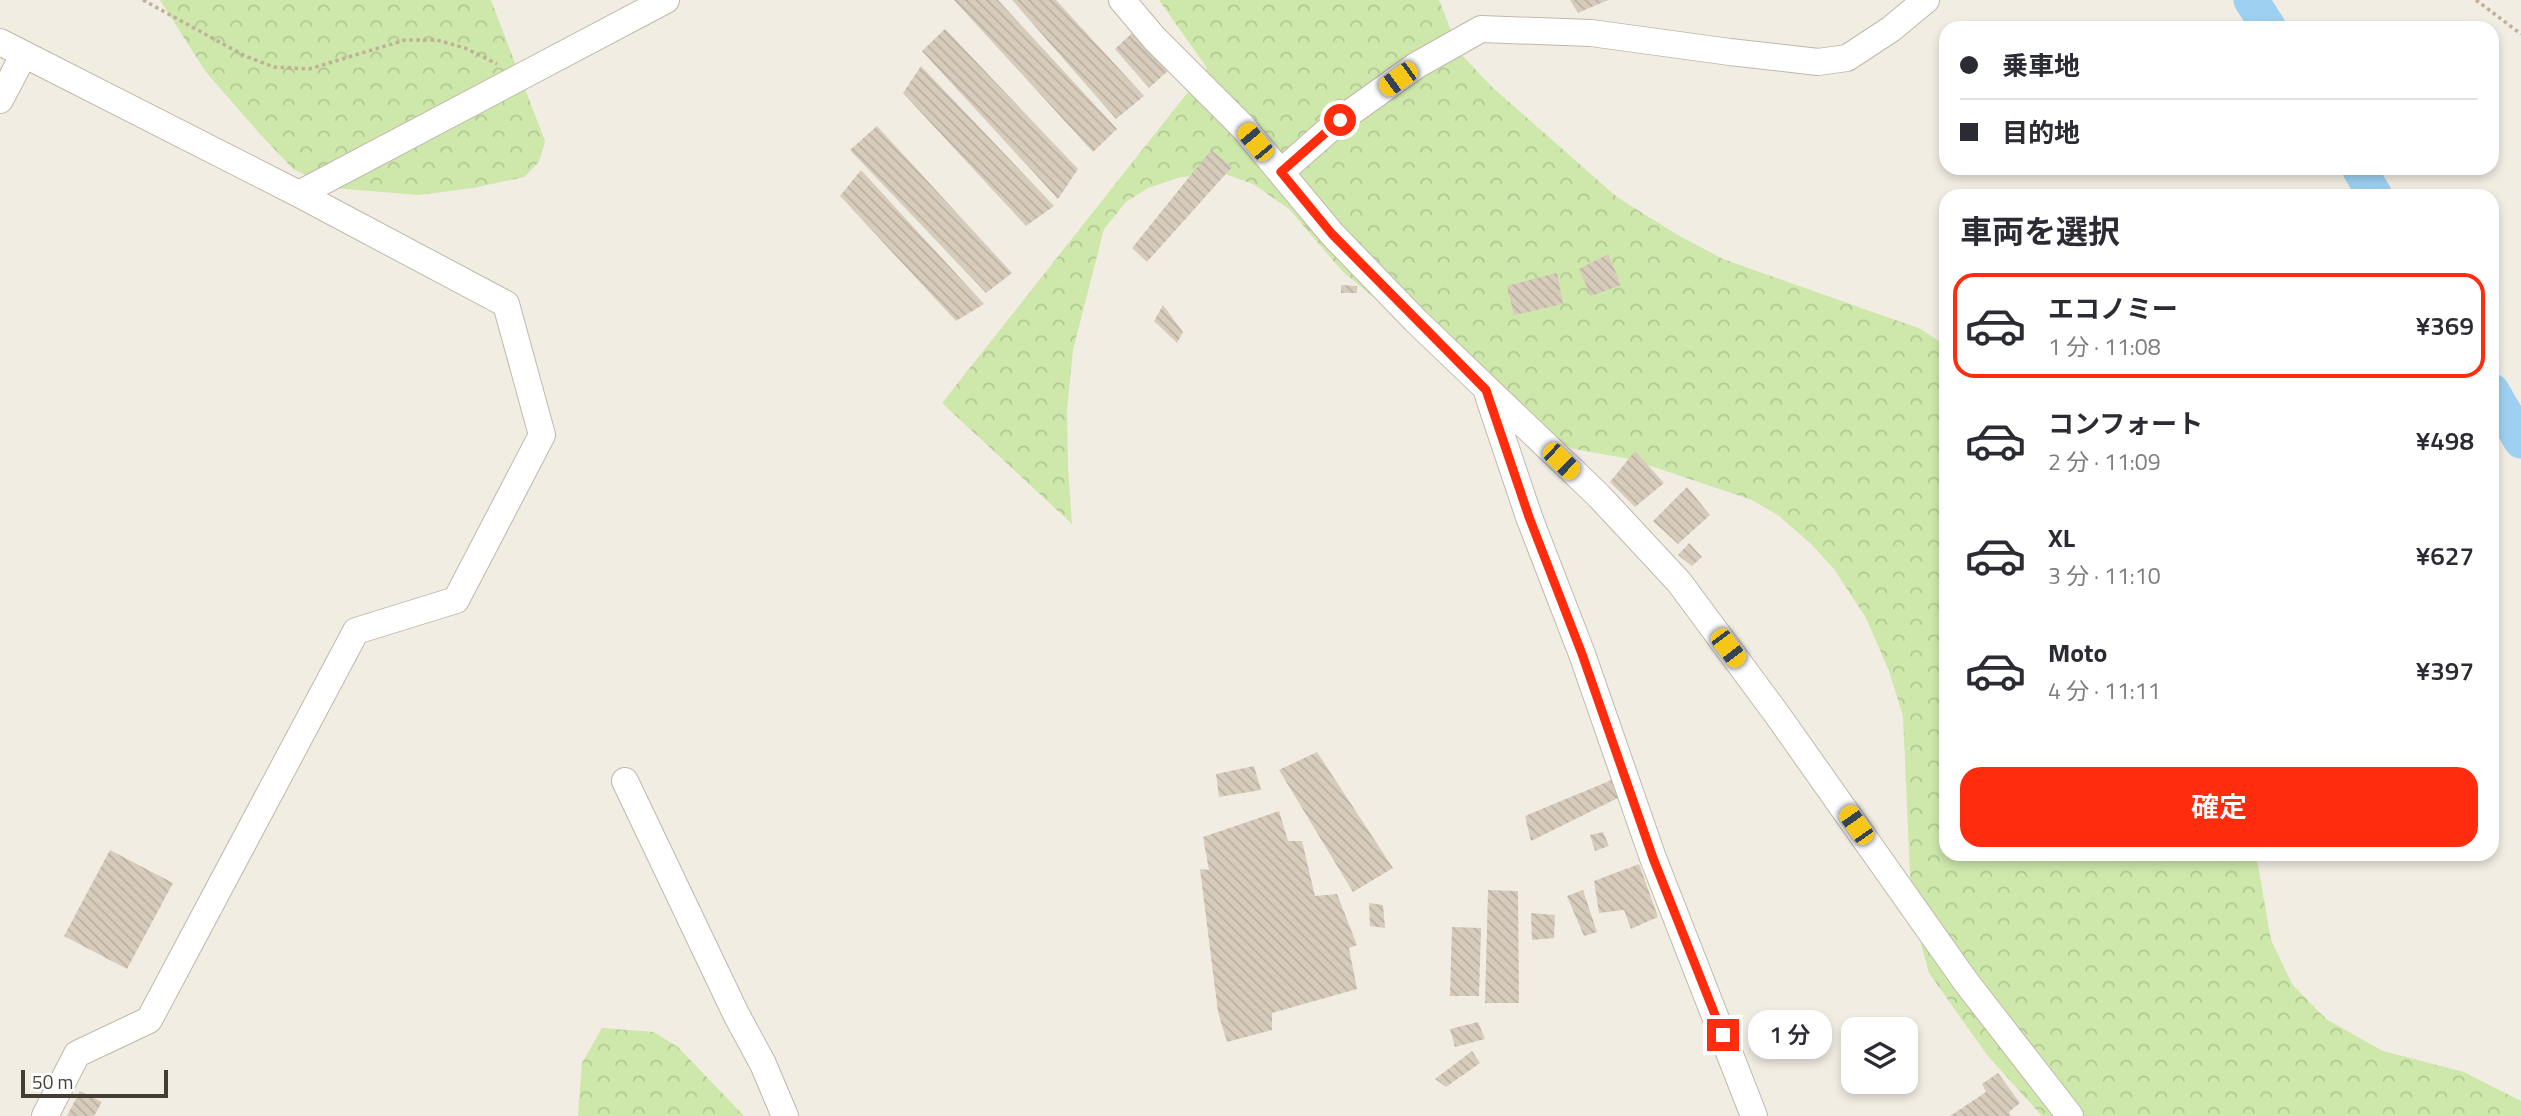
<!DOCTYPE html>
<html lang="ja">
<head>
<meta charset="utf-8">
<style>
	body { margin:0; font-family:"Titillium Web","Noto Sans JP",sans-serif; background:#f2f2f3; color:#2b2b33; height:100vh; display:flex; flex-direction:column; font-size:26px; white-space:nowrap }
	* { box-sizing:border-box; margin:0 }
	p { font-size:23px; color:#7c7c81 }
	.icon { flex:none; width:38px; height:38px; fill:none; stroke:currentColor; stroke-width:2; stroke-linecap:round; stroke-linejoin:round }
	.map { position:relative; flex:1; overflow:hidden }
	.drawer { position:absolute; left:1939px; top:189px; width:560px; height:672px; display:flex; flex-direction:column; background:#fff; border-radius:21px; box-shadow:0 4px 10px #0003 }
	.drawer>* { flex:none }
	.top-card { position:absolute; left:1939px; top:21px; width:560px; height:154px; border-radius:21px; box-shadow:0 4px 10px #0003; display:grid; align-content:center; height:154px; padding:0 21px; background:#fff }
	.controls { position:absolute; left:1841px; top:1017px; display:grid; gap:14px }
	.controls a { display:grid; place-items:center; width:77px; height:77px; border-radius:14px; background:#fff; box-shadow:0 4px 10px #0003; font-size:35px }
	.scale { position:absolute; left:21px; bottom:18px; width:147px; box-sizing:border-box; padding-left:7px; border:4px solid #443d33; border-top:0; font-size:19px; line-height:24px; white-space:nowrap; color:#443d33; -webkit-text-stroke:5px #fff; paint-order:stroke }
	.end { position:absolute; width:32px; height:32px; margin:-16px; border:9px solid #ff2d0d; background:#fff; box-shadow:0 0 0 4px #fff }
	.from { border-radius:50% }
	.bubble { position:absolute; height:49px; border-radius:21px; background:#fff; box-shadow:0 4px 10px #0003; font-size:23px; font-weight:600; line-height:49px; text-align:center }
	.car { position:absolute; width:21px; height:42px; margin:-21px -10px; border-radius:9px; box-shadow:0 0 5px 2px #0007; background:linear-gradient(#f5c518 24%,#345 0 40%,#f5c518 0 76%,#345 0 86%,#f5c518 0) }
	.top-card b { display:flex; align-items:center; gap:24px; height:66px; font-size:26px }
	.top-card b+b { border-top:2px solid #e1e1e2 }
	.top-card i { width:18px; height:18px; background:#2b2b33 }
	ul { padding:0; list-style:none }
	li { display:flex; align-items:center; gap:21px; height:105px; margin:0 14px 10px; padding:0 7px; border:4px solid transparent; border-radius:21px }
	li div { flex:1 }
	li b { display:block; font-size:26px }
	li em { font-style:normal; font-weight:600 }
	li.active { border-color:#ff2d0d }
	li>.icon { width:63px; height:63px; stroke-width:1.5 }
	h2 { padding:0 21px; font-size:32px; line-height:84px }
	.action { display:flex; gap:14px; margin-top:auto; padding:14px 21px }
	.action a { flex:1; height:80px; border-radius:21px; background:#ff2d0d; color:#fff; font-size:28px; font-weight:600; line-height:80px; text-align:center }
	.map>svg:first-child { display:block }
</style>
</head>
<body>
<div class="map">
<svg width="2521" height="1116" viewBox="0 0 2521 1116">
	<defs>
		<pattern id="forest-crowns" width="20" height="18" patternUnits="userSpaceOnUse" patternTransform="scale(1.75)"><rect width="20" height="18" fill="#cde8aa"/><path d="M2 6a3 3 0 1 1 6 0M12 15a3 3 0 1 1 6 0" fill="none" stroke="#b1c893"/></pattern>
		<pattern id="building-back-hatch" width="6" height="6" patternUnits="userSpaceOnUse" patternTransform="scale(1.75)"><rect width="6" height="6" fill="#d7cbbb"/><path d="M-1 5l2 2M0 0l6 6M5-1l2 2" fill="none" stroke="#baafa1"/></pattern>
	</defs>
	<rect width="100%" height="100%" fill="#f2ede3"/>
	<path fill="url(#forest-crowns)" d="M160,0H491L545,141L539,162L524,177L473,188L419,195L332,188L293,169L259,133L205,71Z
		M1159,0H1439L1460,53L1492,87L1617,197L1676,234L1723,259L1921,329L1946,346V854H2256L2271,940L2292,984L2326,1019L2383,1051L2464,1072L2521,1101V1116H2042L1987,1055L1929,973L1922,948L1910,875L1903,716L1889,671L1866,618L1834,569L1811,544L1779,516L1752,500L1630,459L1574,449L1534,431L1342,271L1289,209L1253,184L1225,174L1181,177L1148,188L1126,202L1104,229L1073,350L1067,410L1068,466L1072,524L942,403L1207,68Z
		M602,1028L654,1032L678,1047L744,1116H578L582,1063Z"/>
	<g fill="none" stroke-linecap="round" stroke-linejoin="round">
		<path stroke="#9dd0f1" stroke-width="35" d="M2251,0L2269,28
			M2359,168L2375,196
			M2492,391L2521,441"/>
	</g>
	<path fill="url(#building-back-hatch)" d="M954,0H998L1117,129L1093,152Z
		M1012,0H1056L1144,96L1116,119Z
		M1570,0H1608L1578,13Z
		M945,29L1078,169L1058,199L922,51Z
		M1132,33L1169,70L1149,88L1115,49Z
		M921,66L1054,206L1026,226L903,93Z
		M877,126L1012,273L986,293L850,150Z
		M1211,150L1232,167L1147,262L1132,248Z
		M861,170L984,304L956,321L840,196Z
		M1608,254L1621,285L1591,296L1579,269Z
		M1557,273L1563,304L1514,315L1507,286Z
		M1341,285L1357,286V293H1341Z
		M1163,305L1183,332L1177,343L1154,321Z
		M1635,451L1664,483L1635,507L1610,482Z
		M1687,487L1710,515L1678,544L1653,521Z
		M1689,543L1702,557L1692,566L1678,555Z
		M1317,752L1393,868L1353,892L1279,770Z
		M1254,766L1261,790L1219,797L1216,774Z
		M1614,779L1622,796L1531,841L1525,816Z
		M1279,811L1288,841H1302L1315,896L1337,894L1357,945L1349,948L1357,989L1272,1013V1030L1227,1042L1218,1012L1200,869L1209,870L1203,837Z
		M1603,832L1609,846L1595,851L1590,835Z
		M110,850L173,883L127,969L64,936Z
		M1639,864L1658,917L1631,929L1624,910L1599,913L1594,881Z
		M1488,890L1518,891L1519,1003H1485Z
		M1583,890L1597,932L1584,936L1567,896Z
		M1369,903L1383,905L1385,928L1370,926Z
		M1531,913L1555,915L1554,938L1532,940Z
		M1452,927L1481,928L1479,996H1450Z
		M1478,1022L1485,1039L1455,1047L1450,1029Z
		M1472,1051L1480,1063L1446,1087L1435,1079Z
		M1998,1073L2020,1103L2009,1112L2011,1116H1950L1986,1092L1982,1084Z
		M80,1091L102,1102L94,1116H67Z"/>
	<g fill="none" stroke-linecap="round" stroke-linejoin="round">
		<g stroke="#c0b8a9" stroke-width="28">
			<path id="minor" d="M1122,0L1154,38L1242,126L1332,234L1416,321L1599,496L1679,582L1776,713L1966,982L2070,1116
				M0,42L299,194L506,304L542,435L456,600L356,631L149,1020L77,1054L45,1116
				M0,100L24,54
				M1281,172L1340,120L1417,65L1481,29L1591,33L1730,52L1818,62L1847,58L1891,29L1926,0
				M299,194L666,0
				M1488,395L1529,517L1582,654L1653,858L1754,1116
				M625,781L736,1014L763,1064L785,1116"/>
		</g>
		<path stroke="#c0b096" stroke-width="3.5" stroke-dasharray="3.5 3.5" stroke-linecap="butt" d="M143,0L245,56L274,67L309,69L405,40H437L465,48L497,64
			M2476,0L2521,34"/>
		<use href="#minor" stroke="#fff" stroke-width="26"/>
	</g>
	<g fill="none" stroke-linecap="round" stroke-linejoin="round">
		<path stroke="#ff2d0d" stroke-width="9" d="M1340,120L1281,172L1332,234L1486,390L1529,517L1582,654L1653,858L1723,1035"/>
	</g>
</svg>
<div class="controls">
<a><svg class="icon" aria-label="layers" viewBox="0 0 24 24"><path d="M12 4l9 5-9 5-9-5zM3 14l9 5 9-5"/></svg></a>
</div>
<div class="scale">50 m</div>
<i class="end from" style="left:1340px;top:120px"></i>
<i class="end" style="left:1723px;top:1035px"></i>
<div class="bubble" style="left:1748px;top:1010px;width:84px">1 分</div>
<i class="car" style="left:1398px;top:79px;rotate:234deg"></i>
<i class="car" style="left:1255px;top:142px;rotate:320deg"></i>
<i class="car" style="left:1561px;top:461px;rotate:134deg"></i>
<i class="car" style="left:1728px;top:648px;rotate:143deg"></i>
<i class="car" style="left:1856px;top:825px;rotate:325deg"></i>
<div class="top-card">
<b><i class="from"></i>乗車地</b>
<b><i></i>目的地</b>
</div>
<section class="drawer">
<h2>車両を選択</h2>
<ul>
<li class="active"><svg class="icon" aria-label="car" viewBox="0 0 24 24"><path d="M5 17H2v-5l4-1 3-4h7l3 4 3 1v5h-3M9 17h6M6 11h13"/><circle cx="7" cy="17" r="2"/><circle cx="17" cy="17" r="2"/></svg><div><b>エコノミー</b><p>1 分 · 11:08</p></div><em>¥369</em></li>
<li><svg class="icon" aria-label="car" viewBox="0 0 24 24"><path d="M5 17H2v-5l4-1 3-4h7l3 4 3 1v5h-3M9 17h6M6 11h13"/><circle cx="7" cy="17" r="2"/><circle cx="17" cy="17" r="2"/></svg><div><b>コンフォート</b><p>2 分 · 11:09</p></div><em>¥498</em></li>
<li><svg class="icon" aria-label="car" viewBox="0 0 24 24"><path d="M5 17H2v-5l4-1 3-4h7l3 4 3 1v5h-3M9 17h6M6 11h13"/><circle cx="7" cy="17" r="2"/><circle cx="17" cy="17" r="2"/></svg><div><b>XL</b><p>3 分 · 11:10</p></div><em>¥627</em></li>
<li><svg class="icon" aria-label="car" viewBox="0 0 24 24"><path d="M5 17H2v-5l4-1 3-4h7l3 4 3 1v5h-3M9 17h6M6 11h13"/><circle cx="7" cy="17" r="2"/><circle cx="17" cy="17" r="2"/></svg><div><b>Moto</b><p>4 分 · 11:11</p></div><em>¥397</em></li>
</ul>
<div class="action"><a>確定</a></div>
</section>
</div>
</body>
</html>
